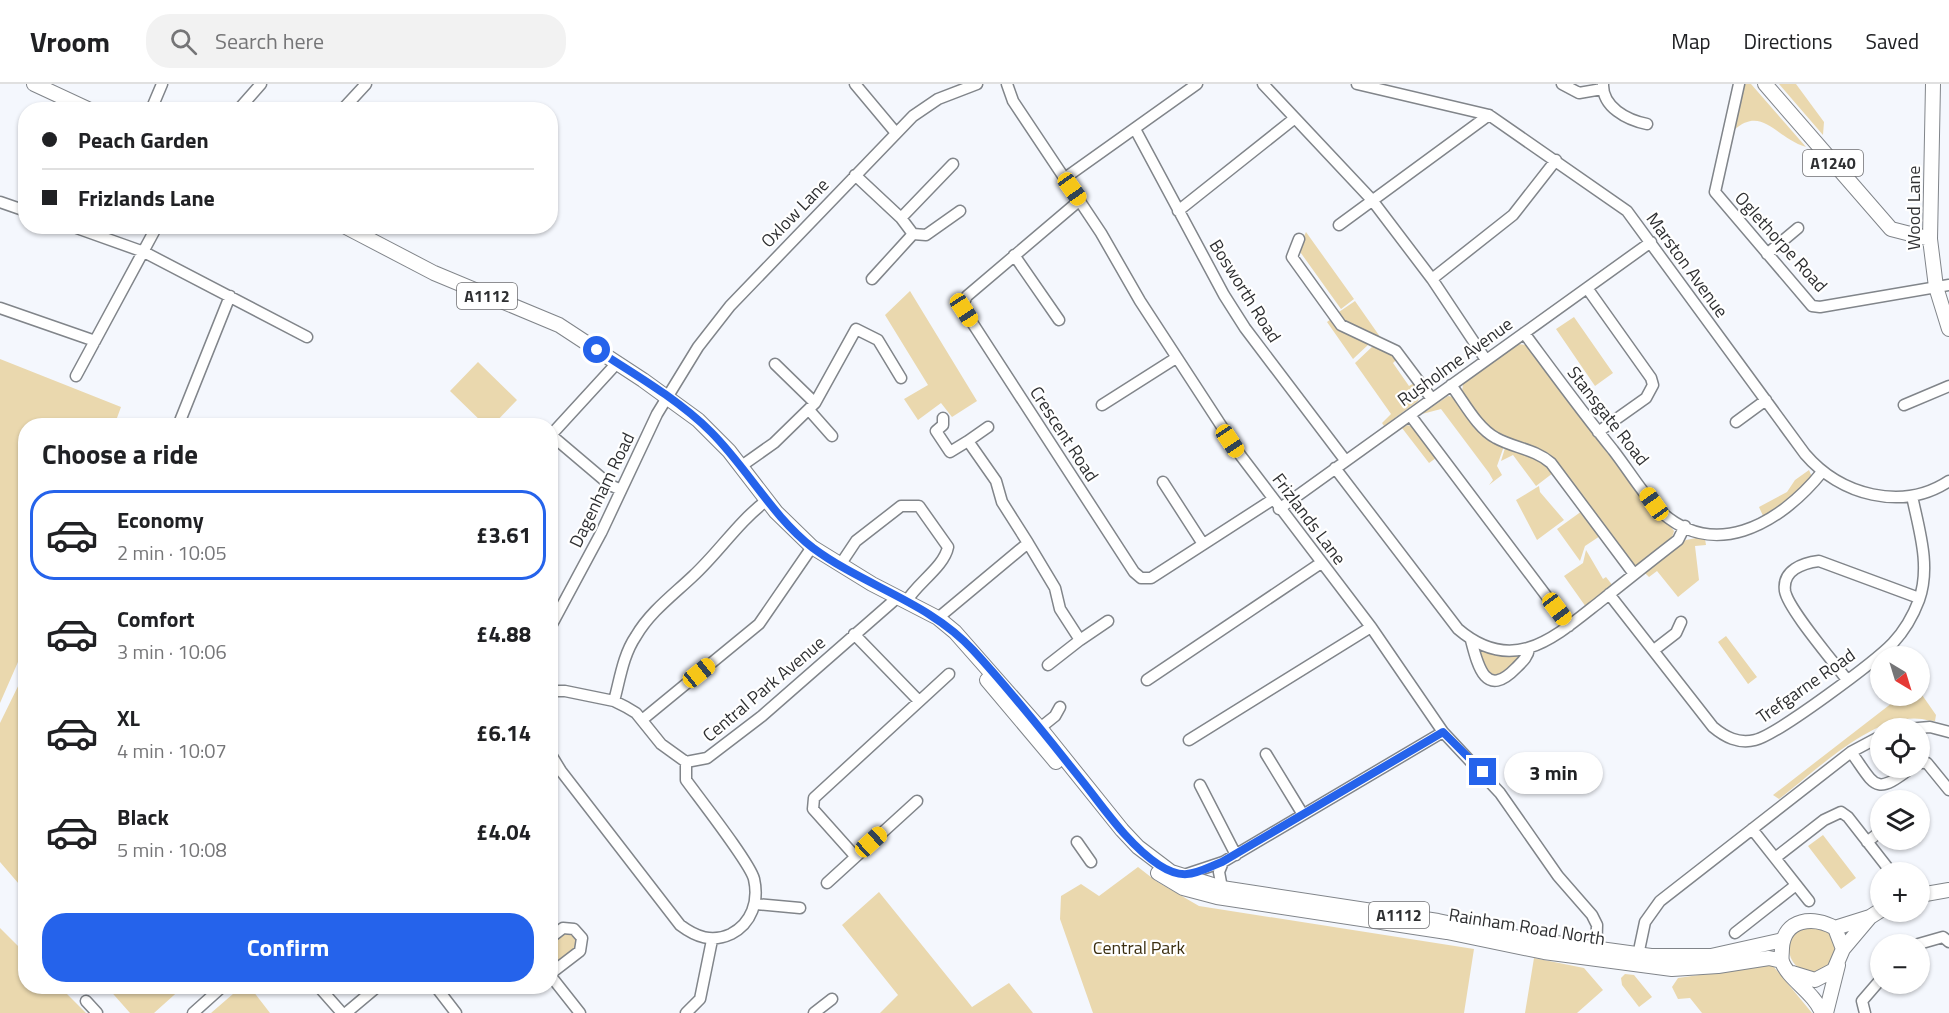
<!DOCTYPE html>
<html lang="en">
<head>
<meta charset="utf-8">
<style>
	body { margin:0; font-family:"Titillium Web",sans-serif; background:#f2f2f2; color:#202124; height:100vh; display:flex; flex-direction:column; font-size:22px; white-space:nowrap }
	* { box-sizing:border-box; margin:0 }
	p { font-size:20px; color:#757577 }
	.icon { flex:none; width:33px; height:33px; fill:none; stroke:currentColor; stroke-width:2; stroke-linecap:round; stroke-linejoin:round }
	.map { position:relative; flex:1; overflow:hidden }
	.panel { position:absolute; left:18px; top:334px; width:540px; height:576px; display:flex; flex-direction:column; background:#fff; border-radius:24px; box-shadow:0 2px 4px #0004 }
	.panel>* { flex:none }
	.top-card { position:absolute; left:18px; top:18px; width:540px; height:132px; border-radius:24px; box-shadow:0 2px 4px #0004; display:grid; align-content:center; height:132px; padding:0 24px; background:#fff }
	.needle { width:39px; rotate:142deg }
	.tools { position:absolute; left:1870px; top:562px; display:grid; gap:12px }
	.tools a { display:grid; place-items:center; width:60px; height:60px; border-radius:50%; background:#fff; box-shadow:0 2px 4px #0004; font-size:30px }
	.end { position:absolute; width:27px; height:27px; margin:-14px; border:8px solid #2563eb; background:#fff; box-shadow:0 0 0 3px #fff }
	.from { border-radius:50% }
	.bubble { position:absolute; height:42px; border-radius:21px; background:#fff; box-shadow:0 2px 4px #0004; font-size:20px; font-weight:700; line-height:42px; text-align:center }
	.car { position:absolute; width:18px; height:36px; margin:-18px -9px; border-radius:8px; box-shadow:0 0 4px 2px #0007; background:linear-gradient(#f5c518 24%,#345 0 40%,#f5c518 0 76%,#345 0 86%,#f5c518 0) }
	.top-card b { display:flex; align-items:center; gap:21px; height:57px; font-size:22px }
	.top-card b+b { border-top:2px solid #e0e0e0 }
	.top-card i { width:15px; height:15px; background:#202124 }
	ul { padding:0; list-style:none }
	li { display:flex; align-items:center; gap:18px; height:90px; margin:0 12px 9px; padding:0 12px; border:3px solid transparent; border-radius:24px }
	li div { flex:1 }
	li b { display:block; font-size:22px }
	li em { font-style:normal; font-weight:700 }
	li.selected { border-color:#2563eb }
	li>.icon { width:54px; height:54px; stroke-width:1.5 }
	h2 { padding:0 24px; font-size:27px; line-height:72px }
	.primary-button { display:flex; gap:12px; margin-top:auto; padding:12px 24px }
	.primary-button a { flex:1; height:69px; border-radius:24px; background:#2563eb; color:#fff; font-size:24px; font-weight:700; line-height:69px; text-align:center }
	header { display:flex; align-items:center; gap:36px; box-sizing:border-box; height:84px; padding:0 30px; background:#fff; border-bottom:2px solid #e0e0e0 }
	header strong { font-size:28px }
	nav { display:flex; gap:33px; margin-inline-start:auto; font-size:21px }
	.search { width:420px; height:54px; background:#f2f2f2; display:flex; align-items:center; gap:15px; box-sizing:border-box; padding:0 21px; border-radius:24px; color:#757577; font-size:22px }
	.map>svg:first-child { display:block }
</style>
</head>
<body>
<header>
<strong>Vroom</strong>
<div class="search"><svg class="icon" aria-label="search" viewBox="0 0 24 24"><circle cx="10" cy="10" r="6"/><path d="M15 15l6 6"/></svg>Search here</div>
<nav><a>Map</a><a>Directions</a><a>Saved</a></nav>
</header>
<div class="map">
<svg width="1949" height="929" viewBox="0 0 1949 929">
	<rect width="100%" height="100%" fill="#f4f7fd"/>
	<path fill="#ead8ae" d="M1745,0H1751L1806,63C1775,54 1763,21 1734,46Z
		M1779,0H1796L1824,38L1823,51Z
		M1306,148L1354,215L1341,225L1298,165Z
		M910,207L977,317L952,333L941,319L918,336L904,315L928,301L885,231Z
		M1355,217L1383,257L1349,243L1336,230Z
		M1574,233L1613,289L1595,302L1556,245Z
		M1331,235L1341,247L1369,260L1353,275L1327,238Z
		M1518,260L1527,261L1642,415L1671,443L1674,447L1671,457L1639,481H1633L1550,373L1499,353L1486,342L1462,308L1463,300Z
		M1374,261L1389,267L1397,275L1393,279L1409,302L1414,299L1421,309L1418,317L1384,342L1382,339L1391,330L1355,279Z
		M0,275L121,323L114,342H26L25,562L0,619Z
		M478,278L517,316L492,342H486L450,307Z
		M1448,312L1454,313L1481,349L1504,362L1497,382L1502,391L1489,401L1493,396L1489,389L1441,325L1422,330Z
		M1407,341L1413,343L1436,374L1429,379L1402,344Z
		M1505,364L1539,375L1553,389L1536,402L1513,371L1501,377Z
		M1809,386L1812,393L1804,403L1764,434L1759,423L1787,408L1795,396Z
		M1539,402L1540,408L1564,436L1537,456L1516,416Z
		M1582,427L1600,452L1585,462L1580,477L1557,445Z
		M1696,454L1705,455L1706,461L1695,462L1699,496L1678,513L1657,487L1649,493L1645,489L1686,456Z
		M1586,466L1603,495L1606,493L1613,502L1586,523L1564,492L1583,479Z
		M1726,552L1757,593L1748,600L1718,558Z
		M1477,564L1499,571L1523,570L1505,592L1489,593Z
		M25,588L26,807H25L0,778V639Z
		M1920,608L1936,631L1935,637C1930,637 1927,636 1922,635C1874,628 1815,688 1779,715L1773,711L1901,612H1920Z
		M1823,751L1856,794L1841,805L1808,762Z
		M1138,783L1156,797L1199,822L1474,865L1464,929H1093L1060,835L1061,812L1081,800L1099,812Z
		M879,808L972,923L1009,899L1033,929H880L898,911L842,841Z
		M1789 865a23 23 0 1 1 46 0a23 23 0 1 1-46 0Z
		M0,844L25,869L26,903H60L86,929H0Z
		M565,849L574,851L580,857L577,866L553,884L551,881V861Z
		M1534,874L1584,884L1603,906L1577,929H1525Z
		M1769,881L1774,883L1812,929H1702L1690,914L1678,915L1672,903L1678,894Z
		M1625,890L1634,891L1652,913L1639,923L1622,901L1621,894Z
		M107,903H183L154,929H130Z
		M241,903H250L270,929H211Z"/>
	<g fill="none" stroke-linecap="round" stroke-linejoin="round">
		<g stroke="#81858a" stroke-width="13">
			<path id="minor" d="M855,0L896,49
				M1007,0L1013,17L1101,149L1140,217L1241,372L1371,543L1443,648L1500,709L1558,792L1592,831L1597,841L1596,872
				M1263,0L1372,116L1432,195L1486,276
				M1357,0L1489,31L1627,127L1805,370C1840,411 1902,428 1949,397
				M1562,0L1579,9L1602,5
				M1603,0C1602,23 1627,36 1647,40
				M1739,0L1715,108L1812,222L1820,223L1949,201
				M151,26L162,0
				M238,26L261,0
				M342,26L366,0
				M1135,45L1224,211L1245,244L1345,376
				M855,91L901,134L913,150
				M1065,94L1197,0
				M1080,116L967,212L962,222L964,226L1134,488L1141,494H1151L1272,416
				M0,118L26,127
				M1178,127L1295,34
				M901,134L953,80
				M1339,141L1489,31
				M71,142L144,168L307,253
				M913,150L926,151L960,127
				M1299,155L1292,173L1341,241L1396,267L1432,315
				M1767,170L1798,144
				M1014,171L1059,236
				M872,195L913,150
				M1432,195L1513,131L1556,76
				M1587,204L1651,294L1653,301L1646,314L1598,348
				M0,224L95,257
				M1524,249C1553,288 1582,328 1613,366C1627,384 1639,404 1654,421C1711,481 1780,440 1822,388
				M617,279L551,351L610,401L621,406
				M775,280L815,319
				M76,292L157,142
				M1451,301C1464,318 1477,344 1496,354C1514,364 1535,365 1551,379L1634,490
				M1102,321L1176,274
				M1904,321L1949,302
				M809,326L832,352
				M1410,331L1569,542
				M180,337L230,212
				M1736,338L1766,316
				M968,357L988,343
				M740,383L774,359L815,319L856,245L878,256L901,294
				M1335,384L1458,545C1514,593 1556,552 1602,516C1627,496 1652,476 1678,456L1685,442
				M1163,398L1203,460
				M1279,425L1651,158
				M1028,459L1055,504L1060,525L1080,556L1108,537
				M840,481L856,457L901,422H919L948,463C944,483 917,499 906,518
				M1609,510L1713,643C1725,653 1738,660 1755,656C1777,651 1876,577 1893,559C1905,546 1913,532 1919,516C1931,482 1919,446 1912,412
				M938,534L1028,459L1002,418L996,397L968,357L950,368L936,347L943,341V334
				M550,544L601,449L657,330L698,263L730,222L913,32L938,15L977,0
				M854,550L919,617
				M1471,556C1478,583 1486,615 1516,584C1522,578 1528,573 1529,565
				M1654,566L1676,549L1681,538
				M1048,581L1080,556
				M1147,596L1321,479
				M1847,596C1834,578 1788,525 1785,507C1782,486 1803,479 1819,477L1919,514
				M550,607H565L614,617L626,623L636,629L661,660L686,678L707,674L762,632L898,513
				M614,617C620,595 623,571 636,552C650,528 673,511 693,492C719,468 738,438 766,417
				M642,636L759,540L812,463
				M1040,644L1055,632L1060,623
				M1907,645L1930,643L1949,648
				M1189,656L1371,543
				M1851,668C1875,701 1874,713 1911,684
				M550,669L561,687L680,841C696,853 712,859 731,850C752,839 759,817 754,795C750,779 699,714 686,696V678
				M1266,670L1302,729
				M1920,679H1927L1949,706
				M1200,701L1236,771
				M1752,745L1809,817
				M1077,758L1091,778
				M1867,758L1881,747
				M855,772L813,725L814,714L949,590
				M1775,774L1824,736L1841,728L1848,733L1891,788
				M1184,791L1223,778L1443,648
				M827,799L917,717
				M1222,804L1219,788L1223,778
				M756,820L800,824
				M1735,849L1796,801
				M550,854L563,844L574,845L582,854L580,867L550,890
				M1915,861L1943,853L1949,858
				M1637,876L1645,838L1660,817L1851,668L1881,652
				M550,891L580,929
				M319,903L342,929
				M436,903L456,929
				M86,917L97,929
				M193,929L222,903
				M346,929L377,903
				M686,929L700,915L712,856
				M814,929L832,915
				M1865,929L1862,917L1881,895"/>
		</g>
		<g stroke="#81858a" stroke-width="16">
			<path id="major" d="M34,0L90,26
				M1765,0L1891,145L1930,155
				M1933,0L1930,155L1936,203L1949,245
				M344,142L434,189L559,241L643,296L698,336L729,367L776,428L812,463L872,500L938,534L955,548L1044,649L1122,746L1138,763L1171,788L1222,804L1438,837L1520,854L1651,872H1711L1783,856
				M987,596L1056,678
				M1158,789L1183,804L1217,813L1447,848L1544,868L1672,885L1718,882L1769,874L1782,877
				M1920,811L1949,806
				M1835,844L1870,833L1881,826
				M1843,865L1870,833
				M1792,889L1815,896L1834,886L1843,865L1835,844C1814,832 1784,834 1782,864C1782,867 1781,875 1782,878C1789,896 1814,908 1822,929
				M1826,929L1838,881"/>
		</g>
		<use href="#minor" stroke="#fff" stroke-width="10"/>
		<use href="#major" stroke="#fff" stroke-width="14"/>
	</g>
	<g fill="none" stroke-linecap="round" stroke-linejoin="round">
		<path stroke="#2563eb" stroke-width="8" d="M597,266C636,291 679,316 711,348C748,385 772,432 813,464C864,502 929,518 973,566C1012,608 1047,653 1083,698C1106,727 1128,760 1159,781C1185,798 1197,788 1222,778L1443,648L1483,688"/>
	</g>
	<g text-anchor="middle" stroke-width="4.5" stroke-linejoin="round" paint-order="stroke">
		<g fill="#fff" stroke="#6d6e70" stroke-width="1.5">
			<rect x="1803" y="66" width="60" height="26" rx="4.5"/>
			<rect x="457" y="199" width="60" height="26" rx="4.5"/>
			<rect x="1369" y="818" width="60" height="26" rx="4.5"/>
		</g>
		<g font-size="16" font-weight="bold" fill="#2f3032">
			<text x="1833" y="85">A1240</text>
			<text x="487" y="218">A1112</text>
			<text x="1399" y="837">A1112</text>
		</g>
		<g font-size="18" fill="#2f3032" stroke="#fff">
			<text transform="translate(1914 124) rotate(-90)" y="6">Wood Lane</text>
			<text transform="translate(795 129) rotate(-46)" y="6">Oxlow Lane</text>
			<text transform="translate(1781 158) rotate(48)" y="6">Oglethorpe Road</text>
			<text transform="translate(1687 181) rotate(54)" y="6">Marston Avenue</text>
			<text transform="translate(1245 207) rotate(58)" y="6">Bosworth Road</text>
			<text transform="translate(1455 278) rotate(-36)" y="6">Rusholme Avenue</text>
			<text transform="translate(1608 332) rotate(52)" y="6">Stansgate Road</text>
			<text transform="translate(1064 350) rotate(57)" y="6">Crescent Road</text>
			<text transform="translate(602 406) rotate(-64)" y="6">Dagenham Road</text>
			<text transform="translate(1309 435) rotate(53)" y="6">Frizlands Lane</text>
			<text transform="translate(1806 602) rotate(-35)" y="6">Trefgarne Road</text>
			<text transform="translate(764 605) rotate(-40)" y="6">Central Park Avenue</text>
			<text transform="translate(1527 843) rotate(9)" y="6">Rainham Road North</text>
		</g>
		<g font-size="18" fill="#3c2f10" stroke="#fff">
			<text x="1139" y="870">Central Park</text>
		</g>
	</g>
</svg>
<div class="tools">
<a><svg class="needle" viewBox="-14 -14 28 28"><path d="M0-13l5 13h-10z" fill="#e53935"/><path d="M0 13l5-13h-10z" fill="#757577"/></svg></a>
<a><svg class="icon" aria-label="locate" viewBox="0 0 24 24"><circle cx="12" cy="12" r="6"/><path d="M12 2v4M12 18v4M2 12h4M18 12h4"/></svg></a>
<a><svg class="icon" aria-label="layers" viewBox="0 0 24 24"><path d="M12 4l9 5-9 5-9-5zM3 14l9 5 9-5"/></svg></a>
<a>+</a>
<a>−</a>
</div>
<i class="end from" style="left:597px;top:266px"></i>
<i class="end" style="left:1483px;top:688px"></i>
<div class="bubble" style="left:1504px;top:668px;width:99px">3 min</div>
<i class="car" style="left:1072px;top:105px;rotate:145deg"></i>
<i class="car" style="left:964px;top:226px;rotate:147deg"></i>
<i class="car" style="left:1230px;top:357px;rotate:146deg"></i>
<i class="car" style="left:1654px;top:420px;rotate:325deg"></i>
<i class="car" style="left:1557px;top:525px;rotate:143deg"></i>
<i class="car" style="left:699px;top:589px;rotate:51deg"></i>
<i class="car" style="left:871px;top:758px;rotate:48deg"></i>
<div class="top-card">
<b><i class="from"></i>Peach Garden</b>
<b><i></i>Frizlands Lane</b>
</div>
<section class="panel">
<h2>Choose a ride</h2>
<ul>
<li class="selected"><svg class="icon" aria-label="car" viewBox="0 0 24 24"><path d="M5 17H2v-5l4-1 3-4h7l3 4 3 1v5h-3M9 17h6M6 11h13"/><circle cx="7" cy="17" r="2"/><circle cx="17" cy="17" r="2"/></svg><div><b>Economy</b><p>2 min · 10:05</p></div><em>£3.61</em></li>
<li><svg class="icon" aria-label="car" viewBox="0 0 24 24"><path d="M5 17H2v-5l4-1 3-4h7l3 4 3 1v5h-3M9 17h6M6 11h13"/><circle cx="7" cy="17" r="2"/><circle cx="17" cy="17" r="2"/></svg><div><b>Comfort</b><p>3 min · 10:06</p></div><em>£4.88</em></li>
<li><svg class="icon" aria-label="car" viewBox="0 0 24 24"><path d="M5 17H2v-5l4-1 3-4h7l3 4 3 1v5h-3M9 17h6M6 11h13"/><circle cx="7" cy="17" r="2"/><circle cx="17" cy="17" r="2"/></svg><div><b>XL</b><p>4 min · 10:07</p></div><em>£6.14</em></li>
<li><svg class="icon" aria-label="car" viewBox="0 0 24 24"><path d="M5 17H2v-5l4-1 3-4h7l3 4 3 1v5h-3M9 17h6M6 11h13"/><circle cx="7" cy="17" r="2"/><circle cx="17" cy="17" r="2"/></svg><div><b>Black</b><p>5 min · 10:08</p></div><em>£4.04</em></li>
</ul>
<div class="primary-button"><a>Confirm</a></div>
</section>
</div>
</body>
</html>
